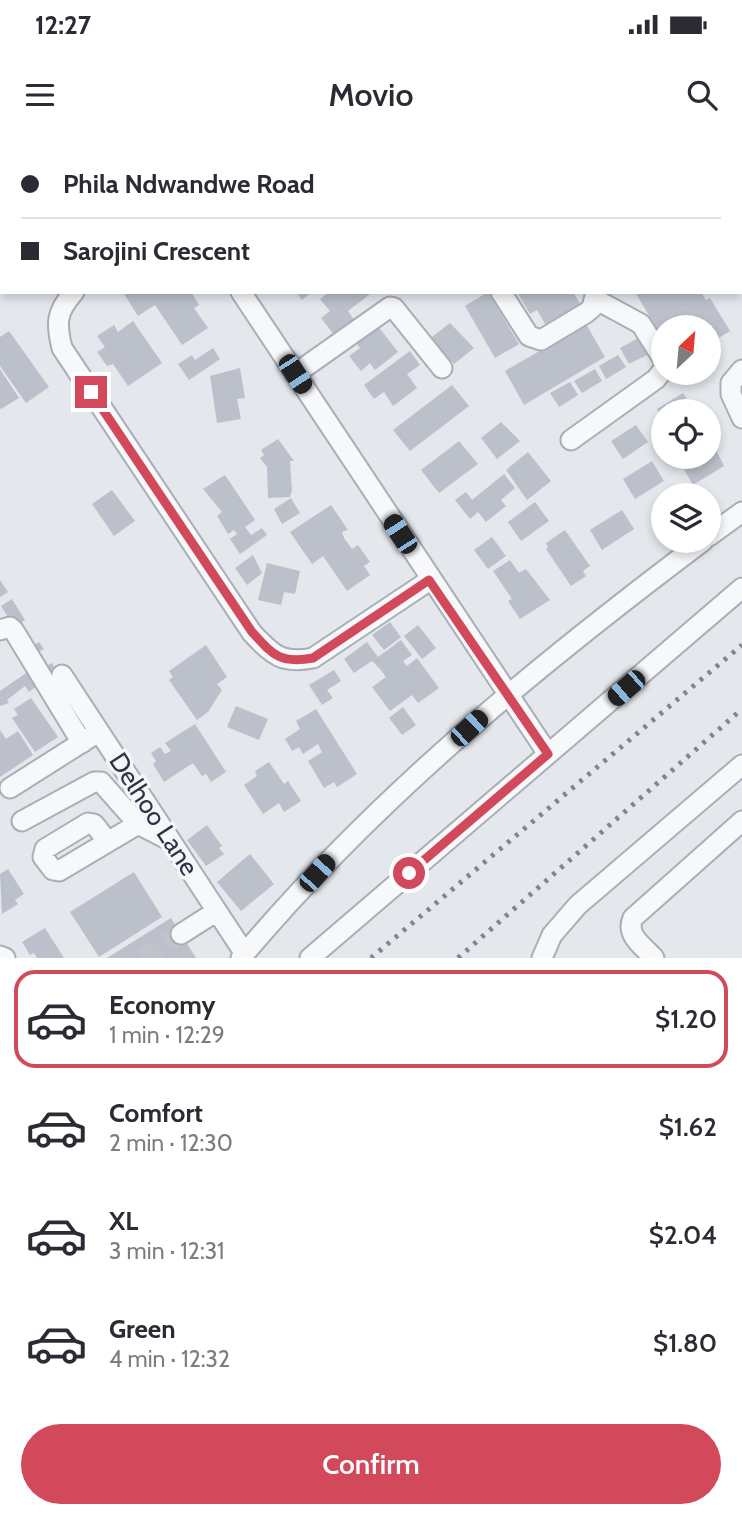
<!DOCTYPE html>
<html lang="en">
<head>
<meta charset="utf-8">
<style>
	body { margin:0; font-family:Cabin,sans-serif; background:#f2f2f3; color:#2b2b33; height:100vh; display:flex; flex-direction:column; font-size:26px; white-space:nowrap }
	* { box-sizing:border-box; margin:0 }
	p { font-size:23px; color:#7c7c81 }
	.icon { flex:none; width:38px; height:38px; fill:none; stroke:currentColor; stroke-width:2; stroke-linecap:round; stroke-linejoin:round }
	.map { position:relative; height:818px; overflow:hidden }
	.side { display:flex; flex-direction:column; background:#fff; flex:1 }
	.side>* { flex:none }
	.guide { position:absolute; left:0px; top:0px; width:742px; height:154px; box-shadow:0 4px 10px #0003; display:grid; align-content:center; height:154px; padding:0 21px; background:#fff }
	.needle { width:46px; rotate:26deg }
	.tools { position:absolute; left:651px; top:175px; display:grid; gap:14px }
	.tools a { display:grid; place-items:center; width:70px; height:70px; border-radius:50%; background:#fff; box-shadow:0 4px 10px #0003; font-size:35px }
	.end { position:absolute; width:32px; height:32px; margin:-16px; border:9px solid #d1495b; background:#fff; box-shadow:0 0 0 4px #fff }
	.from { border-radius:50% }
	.car { position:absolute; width:21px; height:42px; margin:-21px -10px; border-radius:9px; box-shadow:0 0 5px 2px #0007; background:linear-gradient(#222 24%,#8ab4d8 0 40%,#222 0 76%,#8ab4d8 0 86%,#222 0) }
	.guide b { display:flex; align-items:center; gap:24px; height:66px; font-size:26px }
	.guide b+b { border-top:2px solid #e1e1e2 }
	.guide i { width:18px; height:18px; background:#2b2b33 }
	ul { padding:12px 0 0; list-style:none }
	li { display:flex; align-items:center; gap:21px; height:98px; margin:0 14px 10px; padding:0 7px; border:4px solid transparent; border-radius:21px }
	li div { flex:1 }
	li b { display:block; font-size:26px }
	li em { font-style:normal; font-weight:600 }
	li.current { border-color:#d1495b }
	li>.icon { width:63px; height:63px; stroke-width:1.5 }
	.button { display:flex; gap:14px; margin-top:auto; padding:14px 21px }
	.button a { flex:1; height:80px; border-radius:42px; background:#d1495b; color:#fff; font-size:28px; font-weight:600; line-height:80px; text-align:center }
	.status { display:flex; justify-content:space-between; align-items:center; height:49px; padding:0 35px; background:#fff; direction:ltr }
	.status svg { height:19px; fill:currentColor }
	header { display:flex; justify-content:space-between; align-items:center; height:91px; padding:0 21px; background:#fff; font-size:32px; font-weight:600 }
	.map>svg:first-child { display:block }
</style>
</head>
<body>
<div class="status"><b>12:27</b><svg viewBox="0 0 49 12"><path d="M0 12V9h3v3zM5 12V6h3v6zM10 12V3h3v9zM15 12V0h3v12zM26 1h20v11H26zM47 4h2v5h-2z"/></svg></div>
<header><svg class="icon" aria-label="menu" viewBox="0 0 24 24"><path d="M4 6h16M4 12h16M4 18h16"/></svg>Movio<svg class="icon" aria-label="search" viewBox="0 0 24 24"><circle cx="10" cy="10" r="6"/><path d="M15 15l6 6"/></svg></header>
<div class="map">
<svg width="742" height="818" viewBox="0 0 742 818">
	<rect width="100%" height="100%" fill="#e4e7ec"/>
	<path fill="#bbc0ca" d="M123,152H191L199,165L194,168L208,188L182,205L155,165L138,176Z
		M296,152H312L302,160Z
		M329,152H373L348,171L354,180L334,195L321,178L330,171L320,159Z
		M488,152L519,204L495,218L465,166Z
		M517,152H573L582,167L547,187L537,170L530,174Z
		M635,152H701L706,160L710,158L730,191L709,204V187H663V199Z
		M133,181L162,223L128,246L113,224L107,226L97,212L105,207L97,196L114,185L118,192Z
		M374,181L398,212L375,230L370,223L361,231L349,216L360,208L352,198Z
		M450,183L474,208L454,224L438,206L435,209L428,200Z
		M586,184L605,217L524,265L505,231Z
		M9,191L49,247L26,263L0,226V197Z
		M638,198L647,215L629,224L620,208Z
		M213,208L220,219L189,240L178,224L192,215L195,220Z
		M410,211L420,225L407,234L417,248L393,266L384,252L374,259L364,245Z
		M618,215L626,227L606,239L599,226Z
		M240,228L245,258L237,259L241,279L217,283L210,236Z
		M0,229L19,258L1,269L0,268Z
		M595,229L602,241L582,253L574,241Z
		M570,242L578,255L559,267L550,253Z
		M452,245L469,266L410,311L393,290Z
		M683,253L694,269L663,271V291L659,294L652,283L662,277L657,269Z
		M501,282L520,301L497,319L481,298Z
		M636,285L648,302L623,319L611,301Z
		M709,296L724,326L693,345L682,326L687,323L684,317H709Z
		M278,299L294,321H290L292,351L290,357L268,358L267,327L260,318L264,315L261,310Z
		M459,301L478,324L439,353L421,330Z
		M528,312L551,341L527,360L506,330Z
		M652,321L664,341L635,359L623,339Z
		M504,334L515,348L501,360L506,366L486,382L478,372L470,379L455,360L466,352L472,360Z
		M225,335L255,380L245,387L251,395L262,388L267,395L240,414L230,399L237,394L234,390L228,394L217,376L222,372L203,349Z
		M112,350L135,381L114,396L92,364Z
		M291,358L300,373L282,384L274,369Z
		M535,362L549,381L521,401L508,382Z
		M331,365L348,390L342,392L344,398L352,409L358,405L370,422L364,426L370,435L347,451L323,416L312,424L290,392Z
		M622,370L634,389L602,410L590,390Z
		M565,390L590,426L583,431L586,436L571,446L546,409L548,407L546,403Z
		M492,397L506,416L488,429L474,410Z
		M253,415L262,433L247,445L235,428Z
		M510,420L519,433L526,429L550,460L520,479L508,461L512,459L493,431Z
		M267,423L300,431L295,454L284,452L281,465L258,460Z
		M0,440L8,452L0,457Z
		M12,459L25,480L14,487L1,466Z
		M390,482L401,497L384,510L372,495Z
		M418,485L436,508L422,519L404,496Z
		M401,500L412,515L403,521L407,526L417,518L439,548L418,563L412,555L390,571L372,547L386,537L380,529L372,521L354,533L344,519L367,502L378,517Z
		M39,502L44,509L35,514L31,507Z
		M206,505L227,537L217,544L222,550L208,572L197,580L169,540L173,537L169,531Z
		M52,523L56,530L46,537L41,529Z
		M334,530L341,541L327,550L333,558L322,565L309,545Z
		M29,531L39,544L29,552L25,546L7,560L9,563L0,566V551Z
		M31,558L58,597L35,612L12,578L18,575L14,569Z
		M236,566L268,579L259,600L227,587Z
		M403,567L416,585L402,595L389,578Z
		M316,569L357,634L337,647L334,642L324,648L308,621L322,612L318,604L303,614L299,607L292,611L285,599L300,589L296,581Z
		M195,584L226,632L211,642L206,634L202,636L193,623L164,642L153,624L156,621L151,613L160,607L165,614L171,611L165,603Z
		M0,590L6,599L18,591L33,615L0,637Z
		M269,622L284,644L288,641L301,661L284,672L279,663L263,674L244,645L257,636L255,631Z
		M207,685L222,706L219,708L224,714L206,726L187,700Z
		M250,714L274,744L241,771L217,742Z
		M8,729L24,754L15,760L18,764L2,774L0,734Z
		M134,732L162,777L99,817L70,772Z
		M171,778L196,818H107Z
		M45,788L64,818H37L34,813L30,815L22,802Z"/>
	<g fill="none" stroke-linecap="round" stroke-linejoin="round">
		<path stroke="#bfc3cb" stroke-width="19" stroke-dasharray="19 10" stroke-linecap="butt" d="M143,818L181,794"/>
		<g stroke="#a9aeb7" stroke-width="23">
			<path id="minor" d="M141,0L142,2
				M673,0V2
				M432,2L435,0
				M740,126L742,129
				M74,152C56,172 56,183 62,208L252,493C273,515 281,524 313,518L430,440
				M241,152L548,614
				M501,152L529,196L541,200L586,173L592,168L596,152
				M595,159L641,184L663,219
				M742,230L731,243V254L742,278
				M295,234L390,167L394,168L442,228
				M571,300L656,239L663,230
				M709,396L742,372
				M0,490L10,487L14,491L82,603
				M62,535L245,814
				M10,648L92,596
				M22,681L94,642H101L138,684
				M108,702L94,684L88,683L45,709L43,717L53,730L59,731L138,684L171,701
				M181,794L217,771
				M0,816L5,818
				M241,818C375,658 537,526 703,401
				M310,818L742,448
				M542,818L552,795L578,765L742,625
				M654,818C643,806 625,795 633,778L742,681"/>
		</g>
		<use href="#minor" stroke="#f7f8fa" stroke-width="19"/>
		<path stroke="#7d8696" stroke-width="5" stroke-dasharray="3.5 7" stroke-linecap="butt" d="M371,818L742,505
			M458,818L742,569"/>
	</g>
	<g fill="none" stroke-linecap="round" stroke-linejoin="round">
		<path stroke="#d1495b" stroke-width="9" d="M91,252L252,492C273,515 280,524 313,518L429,440L548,614L409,733"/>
	</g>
	<g text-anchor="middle" stroke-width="7" stroke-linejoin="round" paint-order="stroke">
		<g font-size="26" fill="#2b3445" stroke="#f4f6f9">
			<text transform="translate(154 674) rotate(57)" y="9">Delhoo Lane</text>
		</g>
	</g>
</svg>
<div class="tools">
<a><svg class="needle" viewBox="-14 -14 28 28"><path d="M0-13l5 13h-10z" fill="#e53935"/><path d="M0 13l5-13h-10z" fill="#7c7c81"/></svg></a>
<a><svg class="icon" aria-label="locate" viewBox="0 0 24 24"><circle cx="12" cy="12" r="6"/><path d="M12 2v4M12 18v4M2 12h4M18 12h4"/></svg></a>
<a><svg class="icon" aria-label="layers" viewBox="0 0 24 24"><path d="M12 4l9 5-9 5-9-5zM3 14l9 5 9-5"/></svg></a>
</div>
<i class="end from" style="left:409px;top:733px"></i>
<i class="end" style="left:91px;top:252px"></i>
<i class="car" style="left:295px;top:234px;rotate:147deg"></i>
<i class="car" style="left:400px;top:394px;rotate:327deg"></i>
<i class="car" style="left:626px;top:548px;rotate:229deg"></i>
<i class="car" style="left:469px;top:588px;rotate:47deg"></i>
<i class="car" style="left:317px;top:733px;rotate:42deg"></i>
<div class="guide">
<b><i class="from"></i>Phila Ndwandwe Road</b>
<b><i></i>Sarojini Crescent</b>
</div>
</div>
<section class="side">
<ul>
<li class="current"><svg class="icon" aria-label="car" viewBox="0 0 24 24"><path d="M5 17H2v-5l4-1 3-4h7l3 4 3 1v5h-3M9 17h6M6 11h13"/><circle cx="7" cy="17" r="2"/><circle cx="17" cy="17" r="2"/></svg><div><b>Economy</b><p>1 min · 12:29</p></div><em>$1.20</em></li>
<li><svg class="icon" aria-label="car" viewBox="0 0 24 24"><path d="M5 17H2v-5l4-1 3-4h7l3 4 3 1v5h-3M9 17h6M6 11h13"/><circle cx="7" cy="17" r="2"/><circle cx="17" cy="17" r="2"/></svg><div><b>Comfort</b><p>2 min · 12:30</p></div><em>$1.62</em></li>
<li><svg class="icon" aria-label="car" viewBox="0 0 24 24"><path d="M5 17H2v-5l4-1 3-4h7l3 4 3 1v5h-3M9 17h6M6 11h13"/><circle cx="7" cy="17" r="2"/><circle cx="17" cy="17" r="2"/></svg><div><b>XL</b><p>3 min · 12:31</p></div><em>$2.04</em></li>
<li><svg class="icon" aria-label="car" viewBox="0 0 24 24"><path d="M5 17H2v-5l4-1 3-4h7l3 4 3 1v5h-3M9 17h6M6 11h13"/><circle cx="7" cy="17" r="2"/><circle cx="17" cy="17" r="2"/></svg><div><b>Green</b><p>4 min · 12:32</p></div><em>$1.80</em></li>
</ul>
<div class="button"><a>Confirm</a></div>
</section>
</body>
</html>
